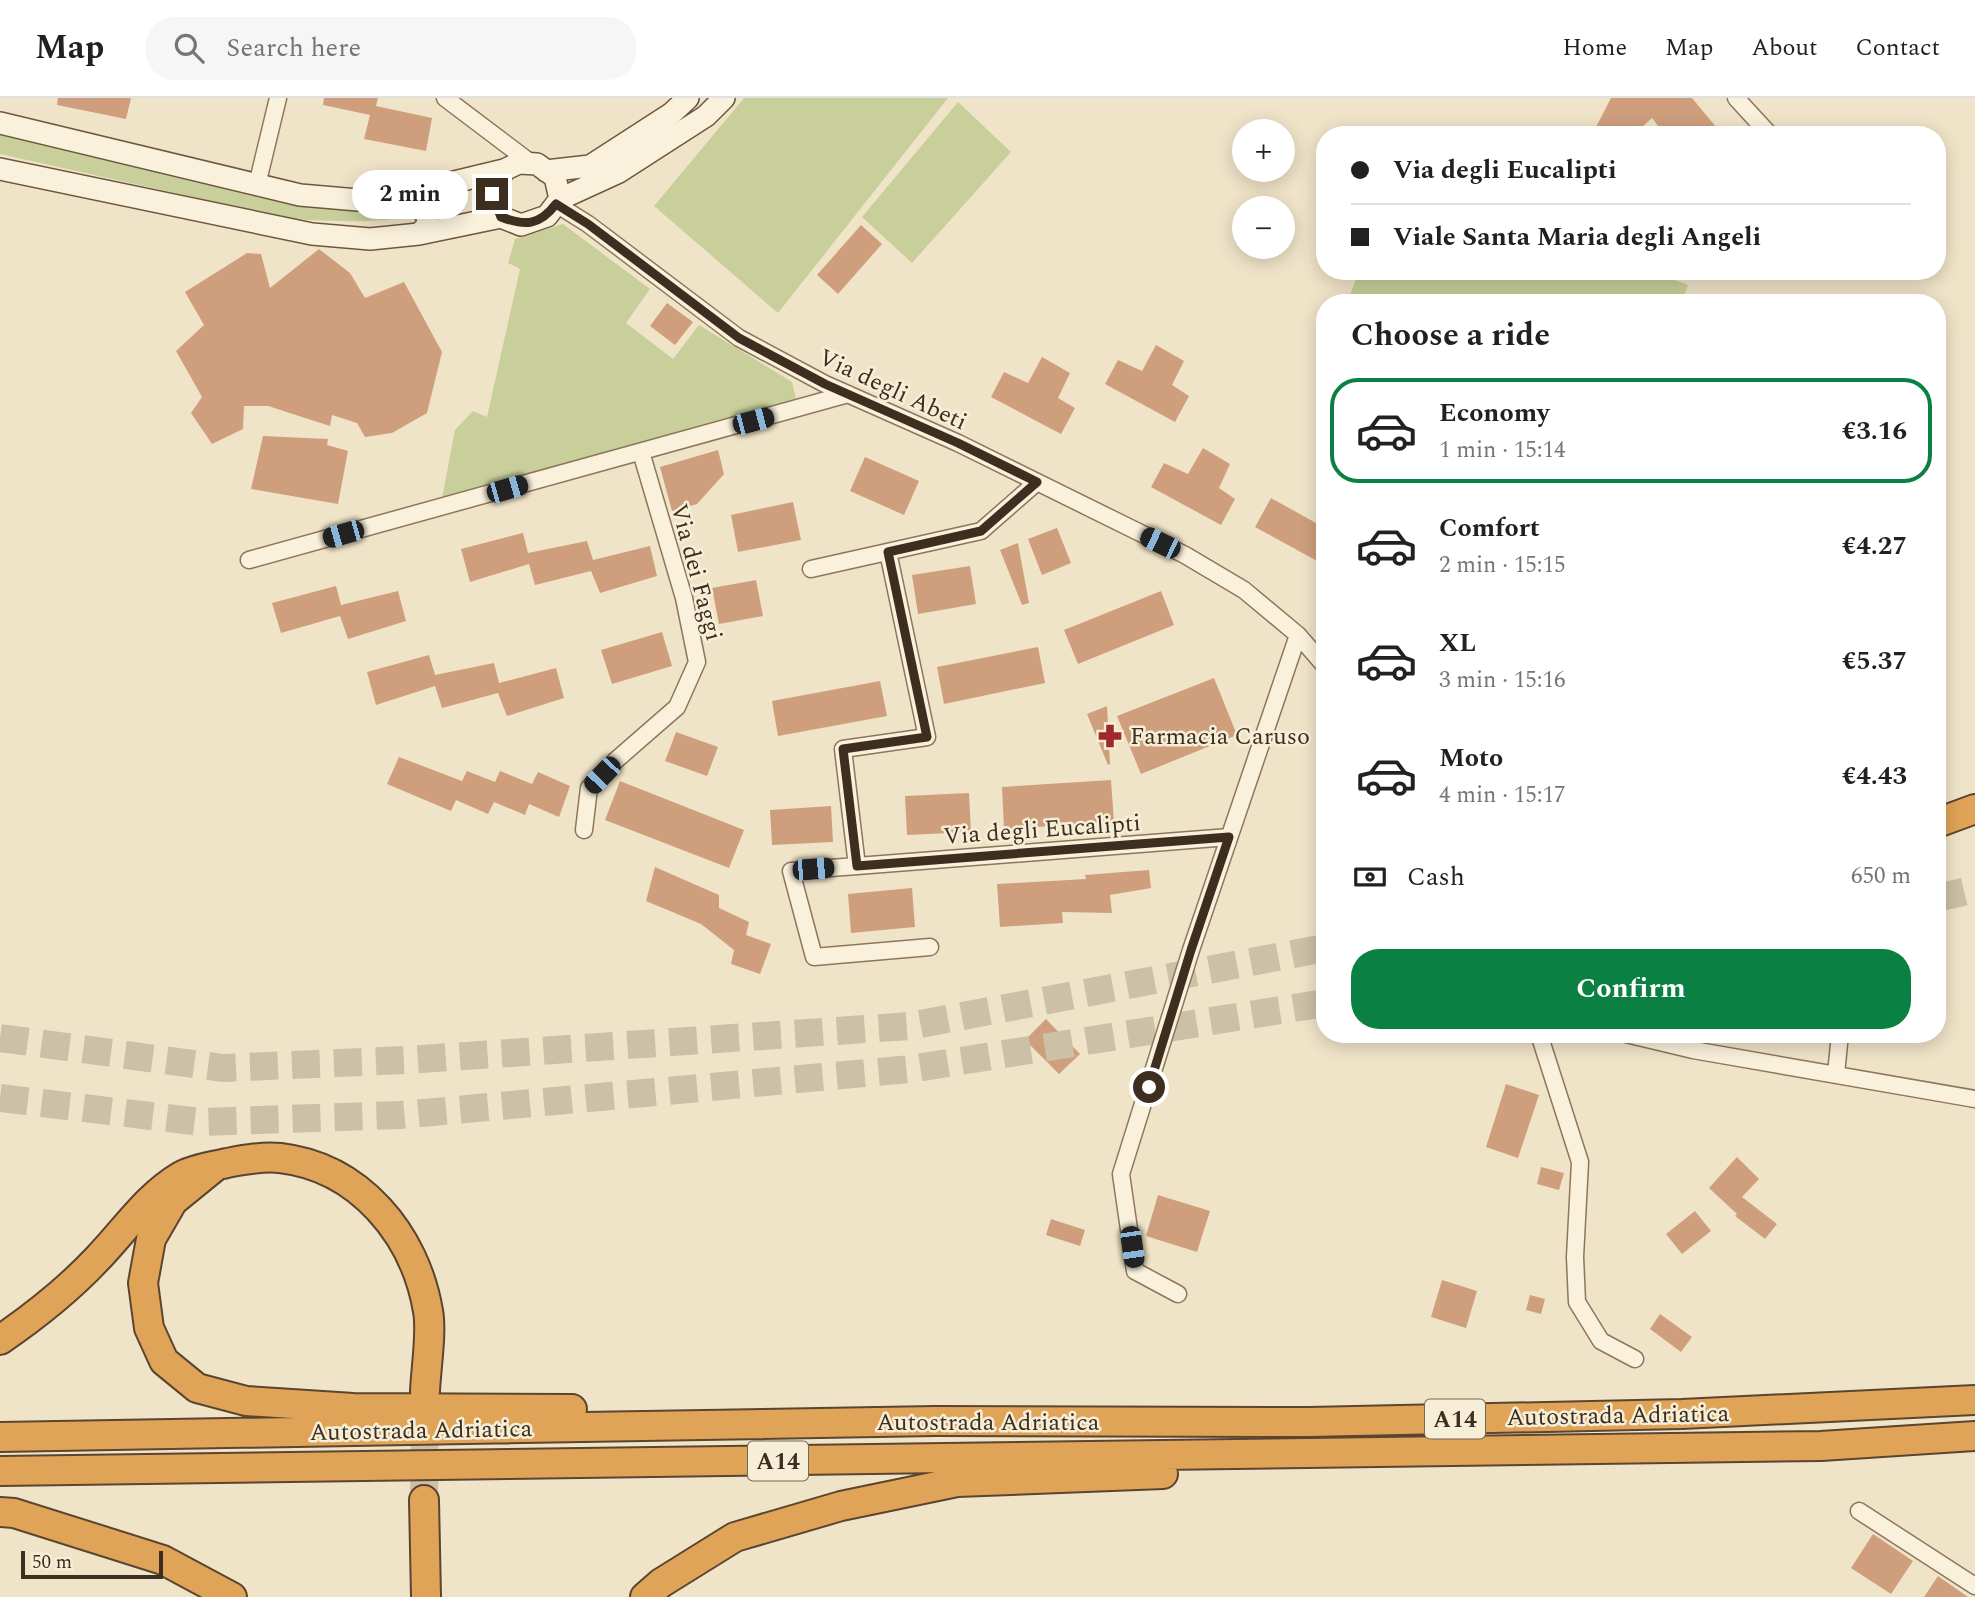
<!DOCTYPE html>
<html lang="en">
<head>
<meta charset="utf-8">
<style>
	body { margin:0; font-family:Spectral,serif; background:#f6f6f6; color:#202124; height:100vh; display:flex; flex-direction:column; font-size:26px; white-space:nowrap }
	* { box-sizing:border-box; margin:0 }
	p { font-size:23px; color:#757577 }
	.icon { flex:none; width:38px; height:38px; fill:none; stroke:currentColor; stroke-width:2; stroke-linecap:round; stroke-linejoin:round }
	.map { position:relative; flex:1; overflow:hidden }
	.side { position:absolute; left:1316px; top:196px; width:630px; height:749px; display:flex; flex-direction:column; background:#fff; border-radius:28px; box-shadow:0 4px 18px #0003 }
	.side>* { flex:none }
	.hud { position:absolute; left:1316px; top:28px; width:630px; height:154px; border-radius:28px; box-shadow:0 4px 18px #0003; display:grid; align-content:center; height:154px; padding:0 35px; background:#fff }
	.controls { position:absolute; left:1232px; top:21px; display:grid; gap:14px }
	.controls a { display:grid; place-items:center; width:63px; height:63px; border-radius:50%; background:#fff; box-shadow:0 4px 18px #0003; font-size:35px }
	.scale { position:absolute; left:21px; bottom:18px; width:142px; box-sizing:border-box; padding-left:7px; border:4px solid #3d2e20; border-top:0; font-size:19px; line-height:24px; white-space:nowrap; color:#3d2e20; -webkit-text-stroke:5px #f7eed8; paint-order:stroke }
	.end { position:absolute; width:32px; height:32px; margin:-16px; border:9px solid #3d2e20; background:#fff; box-shadow:0 0 0 4px #fff }
	.from { border-radius:50% }
	.bubble { position:absolute; height:49px; border-radius:24px; background:#fff; box-shadow:0 4px 18px #0003; font-size:23px; font-weight:700; line-height:49px; text-align:center }
	.car { position:absolute; width:21px; height:42px; margin:-21px -10px; border-radius:9px; box-shadow:0 0 5px 2px #0007; background:linear-gradient(#222 24%,#8ab4d8 0 40%,#222 0 76%,#8ab4d8 0 86%,#222 0) }
	.hud b { display:flex; align-items:center; gap:24px; height:66px; font-size:26px }
	.hud b+b { border-top:2px solid #e0e0e0 }
	.hud i { width:18px; height:18px; background:#202124 }
	ul { padding:0; list-style:none }
	li { display:flex; align-items:center; gap:21px; height:105px; margin:0 14px 10px; padding:0 21px; border:4px solid transparent; border-radius:28px }
	li div { flex:1 }
	li b { display:block; font-size:26px }
	li em { font-style:normal; font-weight:700 }
	li.selected { border-color:#0b8043 }
	li>.icon { width:63px; height:63px; stroke-width:1.5 }
	h2 { padding:0 35px; font-size:32px; line-height:84px }
	.pay { display:flex; align-items:center; gap:18px; height:77px; padding:0 35px; font-size:26px }
	.pay p { margin-inline-start:auto }
	.action { display:flex; gap:14px; margin-top:auto; padding:14px 35px }
	.action a { flex:1; height:80px; border-radius:28px; background:#0b8043; color:#fff; font-size:28px; font-weight:700; line-height:80px; text-align:center }
	header { display:flex; align-items:center; gap:42px; box-sizing:border-box; height:98px; padding:0 35px; background:#fff; border-bottom:2px solid #e0e0e0 }
	header strong { font-size:33px }
	nav { display:flex; gap:38px; margin-inline-start:auto; font-size:24px }
	.search { width:490px; height:63px; background:#f6f6f6; display:flex; align-items:center; gap:18px; box-sizing:border-box; padding:0 24px; border-radius:28px; color:#757577; font-size:26px }
	.map>svg:first-child { display:block }
</style>
</head>
<body>
<header>
<strong>Map</strong>
<div class="search"><svg class="icon" aria-label="search" viewBox="0 0 24 24"><circle cx="10" cy="10" r="6"/><path d="M15 15l6 6"/></svg>Search here</div>
<nav><a>Home</a><a>Map</a><a>About</a><a>Contact</a></nav>
</header>
<div class="map">
<svg width="1975" height="1499" viewBox="0 0 1975 1499">
	<rect width="100%" height="100%" fill="#f0e4c8"/>
	<path fill="#c9cf9b" d="M744,0H948L778,215L654,108Z
		M958,4L1011,54L912,165L862,119Z
		M0,33L396,105L402,113L394,121C360,125 326,123 292,121L0,56Z
		M563,126L650,191L626,225L673,261L699,227L792,284L796,301L773,314L442,400L455,332L473,313L487,319L520,171L508,165L515,141Z
		M1359,173H1651L1688,187L1681,205H1347Z"/>
	<path fill="#cf9f7d" d="M58,0H131L126,21L57,7Z
		M324,0H378L376,8L432,20L426,53L364,41L370,17L323,7Z
		M1611,0H1692L1717,30L1709,37H1665L1652,20L1633,37H1605L1595,31Z
		M861,127L882,146L838,196L817,177Z
		M319,151L350,175L365,200L404,184L442,254L427,315L392,335L365,339L357,325L332,317L330,328L268,308H244L243,331L212,346L191,315L202,299L176,253L204,227L185,194L247,155L261,156L270,190Z
		M667,205L693,224L675,247L650,228Z
		M1156,247L1184,263L1172,287L1189,298L1175,324L1105,286L1118,262L1142,273Z
		M1042,259L1070,275L1058,300L1075,310L1061,336L991,299L1004,274L1028,285Z
		M263,338L328,341L327,347L348,353L338,406L251,391Z
		M1203,350L1230,366L1219,390L1235,401L1221,427L1151,389L1164,365L1188,376Z
		M718,352L724,376L697,406L672,413L660,369Z
		M865,359L919,383L904,417L850,393Z
		M1271,400L1325,430V455L1319,464L1255,429Z
		M793,404L801,442L738,454L731,417Z
		M1057,430L1071,465L1042,477L1028,441Z
		M523,435L528,455L587,443L593,462L650,448L657,478L600,495L591,473L535,487L529,466L470,484L461,451Z
		M1018,445L1029,505L1022,507L1000,452Z
		M970,468L976,506L918,516L912,477Z
		M756,482L763,518L719,526L712,490Z
		M336,488L341,507L398,493L406,523L348,541L340,518L281,535L272,505Z
		M1161,493L1174,527L1078,566L1064,532Z
		M662,534L672,568L612,586L601,552Z
		M1038,549L1045,585L944,606L937,569Z
		M429,557L435,577L494,565L499,585L556,570L564,600L507,618L498,595L442,610L435,588L376,607L367,574Z
		M1214,580L1237,637L1141,676L1117,618Z
		M880,583L887,618L778,638L772,603Z
		M1107,608L1110,666L1108,667L1087,616Z
		M676,634L718,649L707,678L665,663Z
		M399,659L462,683L467,673L495,684L500,673L532,686L538,674L570,688L559,719L529,706L525,717L494,704L488,716L456,702L451,713L387,686Z
		M1111,682L1114,724L1004,731L1002,689Z
		M620,683L744,732L729,770L605,722Z
		M969,695L971,734L907,737L905,698Z
		M831,708L833,744L772,747L770,712Z
		M655,769L719,797V810L749,824L746,837L771,846L760,876L731,866L734,852L701,826L646,803Z
		M1149,772L1151,790L1110,797L1112,815L1062,814L1063,825L1000,829L997,786L1086,781L1085,777Z
		M912,790L915,829L851,835L848,796Z
		M1046,921L1080,956L1059,976L1025,942Z
		M1506,986L1539,997L1518,1060L1486,1049Z
		M1737,1059L1759,1081L1742,1099L1777,1126L1765,1141L1735,1118L1737,1116L1709,1090Z
		M1541,1069L1564,1075L1559,1092L1537,1086Z
		M1158,1097L1210,1113L1197,1154L1146,1138Z
		M1695,1113L1711,1133L1682,1156L1666,1136Z
		M1051,1121L1085,1132L1080,1148L1046,1137Z
		M1442,1182L1477,1193L1466,1230L1431,1219Z
		M1530,1197L1545,1201L1541,1216L1526,1212Z
		M1660,1216L1692,1239L1681,1254L1650,1231Z
		M1873,1436L1913,1463L1891,1496L1851,1470Z
		M1938,1478L1968,1499H1924Z"/>
	<g fill="none" stroke-linecap="round" stroke-linejoin="round">
		<path stroke="#ccc0a6" stroke-width="28" stroke-dasharray="28 14" stroke-linecap="butt" d="M1937,800L1975,791
			M0,940L223,970L406,962L910,928L1325,850
			M0,1000L201,1024L400,1017L910,971L1325,905
			M424,1402L425,1307"/>
		<g stroke="#8d765c" stroke-width="19">
			<path id="street" d="M445,0L531,65
				M1736,0L1770,37
				M257,87L278,0
				M556,106L588,126L739,240L825,286L958,345L1110,420L1185,457L1244,492L1298,537L1325,568
				M888,454L927,639L843,651L857,768L1229,739
				M249,462L848,296
				M811,471L981,433L1037,384
				M584,732L589,690L615,663L677,609L697,564L684,500L641,354
				M857,768L791,773L814,859L930,849
				M1539,936L1580,1064L1575,1159L1577,1204L1601,1243L1635,1261
				M1626,936L1693,952L1975,1001
				M1836,976L1840,936
				M1178,1196L1135,1173L1121,1076L1191,852L1298,537
				M1859,1413L1975,1488"/>
		</g>
		<g stroke="#6f573f" stroke-width="24">
			<path id="secondary" d="M0,25L300,97L358,102L401,100L450,85L504,72L519,65L537,66L555,79L560,101
				M0,71L312,136L370,141L419,136L501,119L521,127L547,118L560,101L619,74L706,18L724,0
				M546,73L590,68L672,15L688,0
				M401,100L419,109L427,117L428,127L419,136
				M501,119L492,96L504,72"/>
		</g>
		<g stroke="#5b4430" stroke-width="32">
			<path id="highway" d="M1937,725L1975,711
				M216,1068L173,1103L151,1141L143,1185L149,1230L164,1263L197,1290L246,1303L353,1310L572,1311
				M0,1242C35,1218 69,1191 98,1160C125,1132 147,1098 181,1078C193,1071 213,1068 227,1065C243,1062 263,1058 280,1060C359,1069 415,1136 428,1213C432,1234 426,1270 425,1293
				M0,1339L935,1323L1309,1324L1682,1316L1975,1302
				M0,1373L1821,1348L1975,1338
				M424,1402L426,1499
				M0,1414L14,1415L163,1462L232,1499
				M645,1499L661,1485L735,1439L841,1408L957,1384L1163,1376"/>
		</g>
		<use href="#street" stroke="#faf1dc" stroke-width="16"/>
		<use href="#secondary" stroke="#faf1dc" stroke-width="21"/>
		<use href="#highway" stroke="#e0a458" stroke-width="28"/>
	</g>
	<g fill="none" stroke-linecap="round" stroke-linejoin="round">
		<path stroke="#3d2e20" stroke-width="9" d="M492,96L501,119C525,128 539,128 556,106L588,126L739,240L825,286L958,345L1037,384L981,433L888,454L927,639L843,651L857,768L1229,739L1191,852L1149,989"/>
	</g>
	<defs>
		<g id="pharmacy-bare" transform="scale(1.89)"><path d="M-2-6h4v4h4v4h-4v4h-4v-4h-4v-4h4Z" fill="#9e2a2b" stroke="#f7eed8" stroke-width="2.5" paint-order="stroke"/></g>
	</defs>
	<g fill-rule="evenodd">
		<use href="#pharmacy-bare" x="1110" y="638"/>
	</g>
	<g text-anchor="middle" stroke-width="5" stroke-linejoin="round" paint-order="stroke">
		<g fill="#f7eed8" stroke="#756857" stroke-width="2">
			<rect x="1425" y="1301.5" width="60" height="39" rx="5"/>
			<rect x="748" y="1343.5" width="60" height="39" rx="5"/>
		</g>
		<g font-size="23" font-weight="bold" fill="#3d2e20">
			<text x="1455" y="1329">A14</text>
			<text x="778" y="1371">A14</text>
		</g>
		<g font-size="24" fill="#3d2e20" stroke="#f7eed8">
			<text transform="translate(893 291) rotate(25)" y="8">Via degli Abeti</text>
			<text transform="translate(697 474) rotate(75)" y="8">Via dei Faggi</text>
			<text transform="translate(1042 731) rotate(-4)" y="8">Via degli Eucalipti</text>
			<text transform="translate(1618 1317) rotate(-1)" y="8">Autostrada Adriatica</text>
			<text x="988" y="1332">Autostrada Adriatica</text>
			<text transform="translate(421 1332) rotate(-1)" y="8">Autostrada Adriatica</text>
		</g>
		<g font-size="24" fill="#3d2e20" stroke="#f7eed8" text-anchor="start">
			<text x="1130" y="646">Farmacia Caruso</text>
		</g>
	</g>
</svg>
<div class="controls">
<a>+</a>
<a>−</a>
</div>
<div class="scale">50 m</div>
<i class="end from" style="left:1149px;top:989px"></i>
<i class="end" style="left:492px;top:96px"></i>
<div class="bubble" style="left:352px;top:72px;width:116px">2 min</div>
<i class="car" style="left:753px;top:323px;rotate:75deg"></i>
<i class="car" style="left:507px;top:391px;rotate:74deg"></i>
<i class="car" style="left:343px;top:436px;rotate:254deg"></i>
<i class="car" style="left:1160px;top:445px;rotate:296deg"></i>
<i class="car" style="left:602px;top:677px;rotate:224deg"></i>
<i class="car" style="left:813px;top:771px;rotate:85deg"></i>
<i class="car" style="left:1132px;top:1149px;rotate:172deg"></i>
<div class="hud">
<b><i class="from"></i>Via degli Eucalipti</b>
<b><i></i>Viale Santa Maria degli Angeli</b>
</div>
<section class="side">
<h2>Choose a ride</h2>
<ul>
<li class="selected"><svg class="icon" aria-label="car" viewBox="0 0 24 24"><path d="M5 17H2v-5l4-1 3-4h7l3 4 3 1v5h-3M9 17h6M6 11h13"/><circle cx="7" cy="17" r="2"/><circle cx="17" cy="17" r="2"/></svg><div><b>Economy</b><p>1 min · 15:14</p></div><em>€3.16</em></li>
<li><svg class="icon" aria-label="car" viewBox="0 0 24 24"><path d="M5 17H2v-5l4-1 3-4h7l3 4 3 1v5h-3M9 17h6M6 11h13"/><circle cx="7" cy="17" r="2"/><circle cx="17" cy="17" r="2"/></svg><div><b>Comfort</b><p>2 min · 15:15</p></div><em>€4.27</em></li>
<li><svg class="icon" aria-label="car" viewBox="0 0 24 24"><path d="M5 17H2v-5l4-1 3-4h7l3 4 3 1v5h-3M9 17h6M6 11h13"/><circle cx="7" cy="17" r="2"/><circle cx="17" cy="17" r="2"/></svg><div><b>XL</b><p>3 min · 15:16</p></div><em>€5.37</em></li>
<li><svg class="icon" aria-label="car" viewBox="0 0 24 24"><path d="M5 17H2v-5l4-1 3-4h7l3 4 3 1v5h-3M9 17h6M6 11h13"/><circle cx="7" cy="17" r="2"/><circle cx="17" cy="17" r="2"/></svg><div><b>Moto</b><p>4 min · 15:17</p></div><em>€4.43</em></li>
</ul>
<div class="pay"><svg class="icon" aria-label="cash" viewBox="0 0 24 24"><path d="M3 7h18v10H3z"/><circle cx="12" cy="12" r="2"/></svg>Cash<p>650 m</p></div>
<div class="action"><a>Confirm</a></div>
</section>
</div>
</body>
</html>
